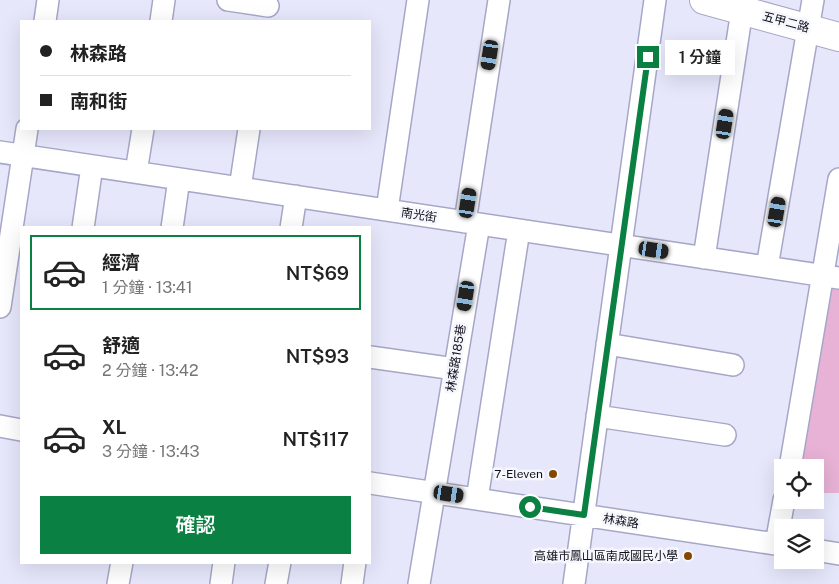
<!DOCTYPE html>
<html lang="zh-TW">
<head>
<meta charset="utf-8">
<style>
	body { margin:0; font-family:"Public Sans","Noto Sans TC",sans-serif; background:#f2f2f2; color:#222; height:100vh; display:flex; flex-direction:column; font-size:19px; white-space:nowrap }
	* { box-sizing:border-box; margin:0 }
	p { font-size:16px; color:#767676 }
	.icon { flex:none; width:28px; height:28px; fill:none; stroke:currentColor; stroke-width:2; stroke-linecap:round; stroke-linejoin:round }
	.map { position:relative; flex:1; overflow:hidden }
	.details { position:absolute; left:20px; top:226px; width:351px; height:338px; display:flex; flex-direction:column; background:#fff; border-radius:0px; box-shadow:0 5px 20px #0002 }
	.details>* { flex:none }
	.banner { position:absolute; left:20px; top:20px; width:351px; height:110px; border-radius:0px; box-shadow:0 5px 20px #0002; display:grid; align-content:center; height:110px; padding:0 20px; background:#fff }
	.tools { position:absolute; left:774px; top:459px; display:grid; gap:10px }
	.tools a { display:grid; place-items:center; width:50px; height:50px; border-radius:0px; background:#fff; box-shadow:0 5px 20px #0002; font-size:25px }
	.end { position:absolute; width:22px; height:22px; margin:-11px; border:6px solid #0b8043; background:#fff; box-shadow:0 0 0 2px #fff }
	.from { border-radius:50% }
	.bubble { position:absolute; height:35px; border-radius:0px; background:#fff; box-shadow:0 5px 20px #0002; font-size:16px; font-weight:600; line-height:35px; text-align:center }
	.car { position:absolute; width:15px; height:30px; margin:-15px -8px; border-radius:6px; box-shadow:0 0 4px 1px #0007; background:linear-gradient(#222 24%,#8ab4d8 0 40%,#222 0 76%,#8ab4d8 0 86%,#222 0) }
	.banner b { display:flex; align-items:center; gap:18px; height:48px; font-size:19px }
	.banner b+b { border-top:1px solid #e0e0e0 }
	.banner i { width:12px; height:12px; background:#222 }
	ul { padding:9px 0 0; list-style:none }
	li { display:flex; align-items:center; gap:15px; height:75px; margin:0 10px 8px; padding:0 10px; border:2px solid transparent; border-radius:0px }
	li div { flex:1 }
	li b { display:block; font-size:19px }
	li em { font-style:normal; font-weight:600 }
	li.on { border-color:#0b8043 }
	li>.icon { width:45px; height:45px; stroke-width:1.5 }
	.button { display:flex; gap:10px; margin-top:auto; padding:10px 20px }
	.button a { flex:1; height:58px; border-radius:0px; background:#0b8043; color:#fff; font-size:20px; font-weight:600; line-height:58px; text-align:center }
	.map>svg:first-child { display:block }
</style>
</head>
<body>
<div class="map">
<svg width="839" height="584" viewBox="0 0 839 584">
	<rect width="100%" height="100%" fill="#e7e7fc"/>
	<path fill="#e7b2d5" d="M829,287L839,289V493H815V468H794Z"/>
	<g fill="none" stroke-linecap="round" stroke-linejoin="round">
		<g stroke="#a6a7c7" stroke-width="24">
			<path id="minor" d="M228,0L268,6
				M45,21L48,0
				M161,21L164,0
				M0,152L839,278
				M136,172L143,129
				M240,188L249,129
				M387,210L418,0
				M465,222L499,0
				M83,228L92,166
				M172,228L179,179
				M291,228L296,196
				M704,258L742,10
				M767,267L813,0
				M0,307L27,129
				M607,344L733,365
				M370,357L455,369
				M597,416L725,435
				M0,426L21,430
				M790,468L839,179
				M370,483L782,545
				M477,499L519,230
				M776,544L784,500
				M815,550L839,554
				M118,584L122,562
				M221,584L224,562
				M276,584L280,562
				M352,584L355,562
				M419,584L479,224
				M574,584L655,0"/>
		</g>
		<g stroke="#a6a7c7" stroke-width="30">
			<path id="major" d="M704,0L839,37"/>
		</g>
		<use href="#minor" stroke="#fff" stroke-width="21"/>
		<use href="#major" stroke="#fff" stroke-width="28"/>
	</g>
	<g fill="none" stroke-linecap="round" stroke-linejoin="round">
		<path stroke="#0b8043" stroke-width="6" d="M530,507L584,515L648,57"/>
	</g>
	<g fill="#824700" stroke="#f6f6fd" stroke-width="2">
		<circle cx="553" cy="474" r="5"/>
		<circle cx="688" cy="556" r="5"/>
	</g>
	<g text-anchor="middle" stroke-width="5" stroke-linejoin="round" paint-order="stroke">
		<g font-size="12" fill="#10101b" stroke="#f6f6fd">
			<text transform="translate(786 22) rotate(15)" y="4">五甲二路</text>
			<text transform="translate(419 215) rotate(9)" y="4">南光街</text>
			<text transform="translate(456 358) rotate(-81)" y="4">林森路185巷</text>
			<text transform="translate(621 521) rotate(9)" y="4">林森路</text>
		</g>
		<g font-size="12" fill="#10101b" stroke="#f6f6fd" text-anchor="end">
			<text x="543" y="478">7-Eleven</text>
			<text x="678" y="560">高雄市鳳山區南成國民小學</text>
		</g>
	</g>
</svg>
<div class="tools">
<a><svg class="icon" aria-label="locate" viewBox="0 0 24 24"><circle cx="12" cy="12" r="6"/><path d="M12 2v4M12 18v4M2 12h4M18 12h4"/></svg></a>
<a><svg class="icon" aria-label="layers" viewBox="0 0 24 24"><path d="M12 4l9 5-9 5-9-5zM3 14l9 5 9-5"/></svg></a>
</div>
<i class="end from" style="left:530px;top:507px"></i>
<i class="end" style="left:648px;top:57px"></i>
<div class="bubble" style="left:665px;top:40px;width:70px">1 分鐘</div>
<i class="car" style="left:490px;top:55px;rotate:189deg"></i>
<i class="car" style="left:725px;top:124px;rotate:9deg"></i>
<i class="car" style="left:468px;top:203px;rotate:9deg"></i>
<i class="car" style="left:777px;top:212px;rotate:10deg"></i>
<i class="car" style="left:654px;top:250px;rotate:99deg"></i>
<i class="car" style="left:466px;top:296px;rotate:189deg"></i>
<i class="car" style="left:449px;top:494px;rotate:99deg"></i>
<div class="banner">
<b><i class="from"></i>林森路</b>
<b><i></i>南和街</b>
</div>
<section class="details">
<ul>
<li class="on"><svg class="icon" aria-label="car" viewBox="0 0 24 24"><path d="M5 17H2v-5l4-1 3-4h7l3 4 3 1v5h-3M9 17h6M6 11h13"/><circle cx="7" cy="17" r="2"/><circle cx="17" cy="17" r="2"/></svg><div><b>經濟</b><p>1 分鐘 · 13:41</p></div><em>NT$69</em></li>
<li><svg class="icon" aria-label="car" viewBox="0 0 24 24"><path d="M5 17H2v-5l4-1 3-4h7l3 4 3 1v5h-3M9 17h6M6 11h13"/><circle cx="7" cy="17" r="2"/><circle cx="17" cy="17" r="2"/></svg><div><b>舒適</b><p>2 分鐘 · 13:42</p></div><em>NT$93</em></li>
<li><svg class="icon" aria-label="car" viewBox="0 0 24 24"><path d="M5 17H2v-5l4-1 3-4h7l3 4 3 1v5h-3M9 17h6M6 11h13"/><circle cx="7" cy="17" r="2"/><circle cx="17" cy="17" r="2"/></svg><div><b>XL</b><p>3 分鐘 · 13:43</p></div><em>NT$117</em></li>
</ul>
<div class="button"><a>確認</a></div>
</section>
</div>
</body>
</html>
